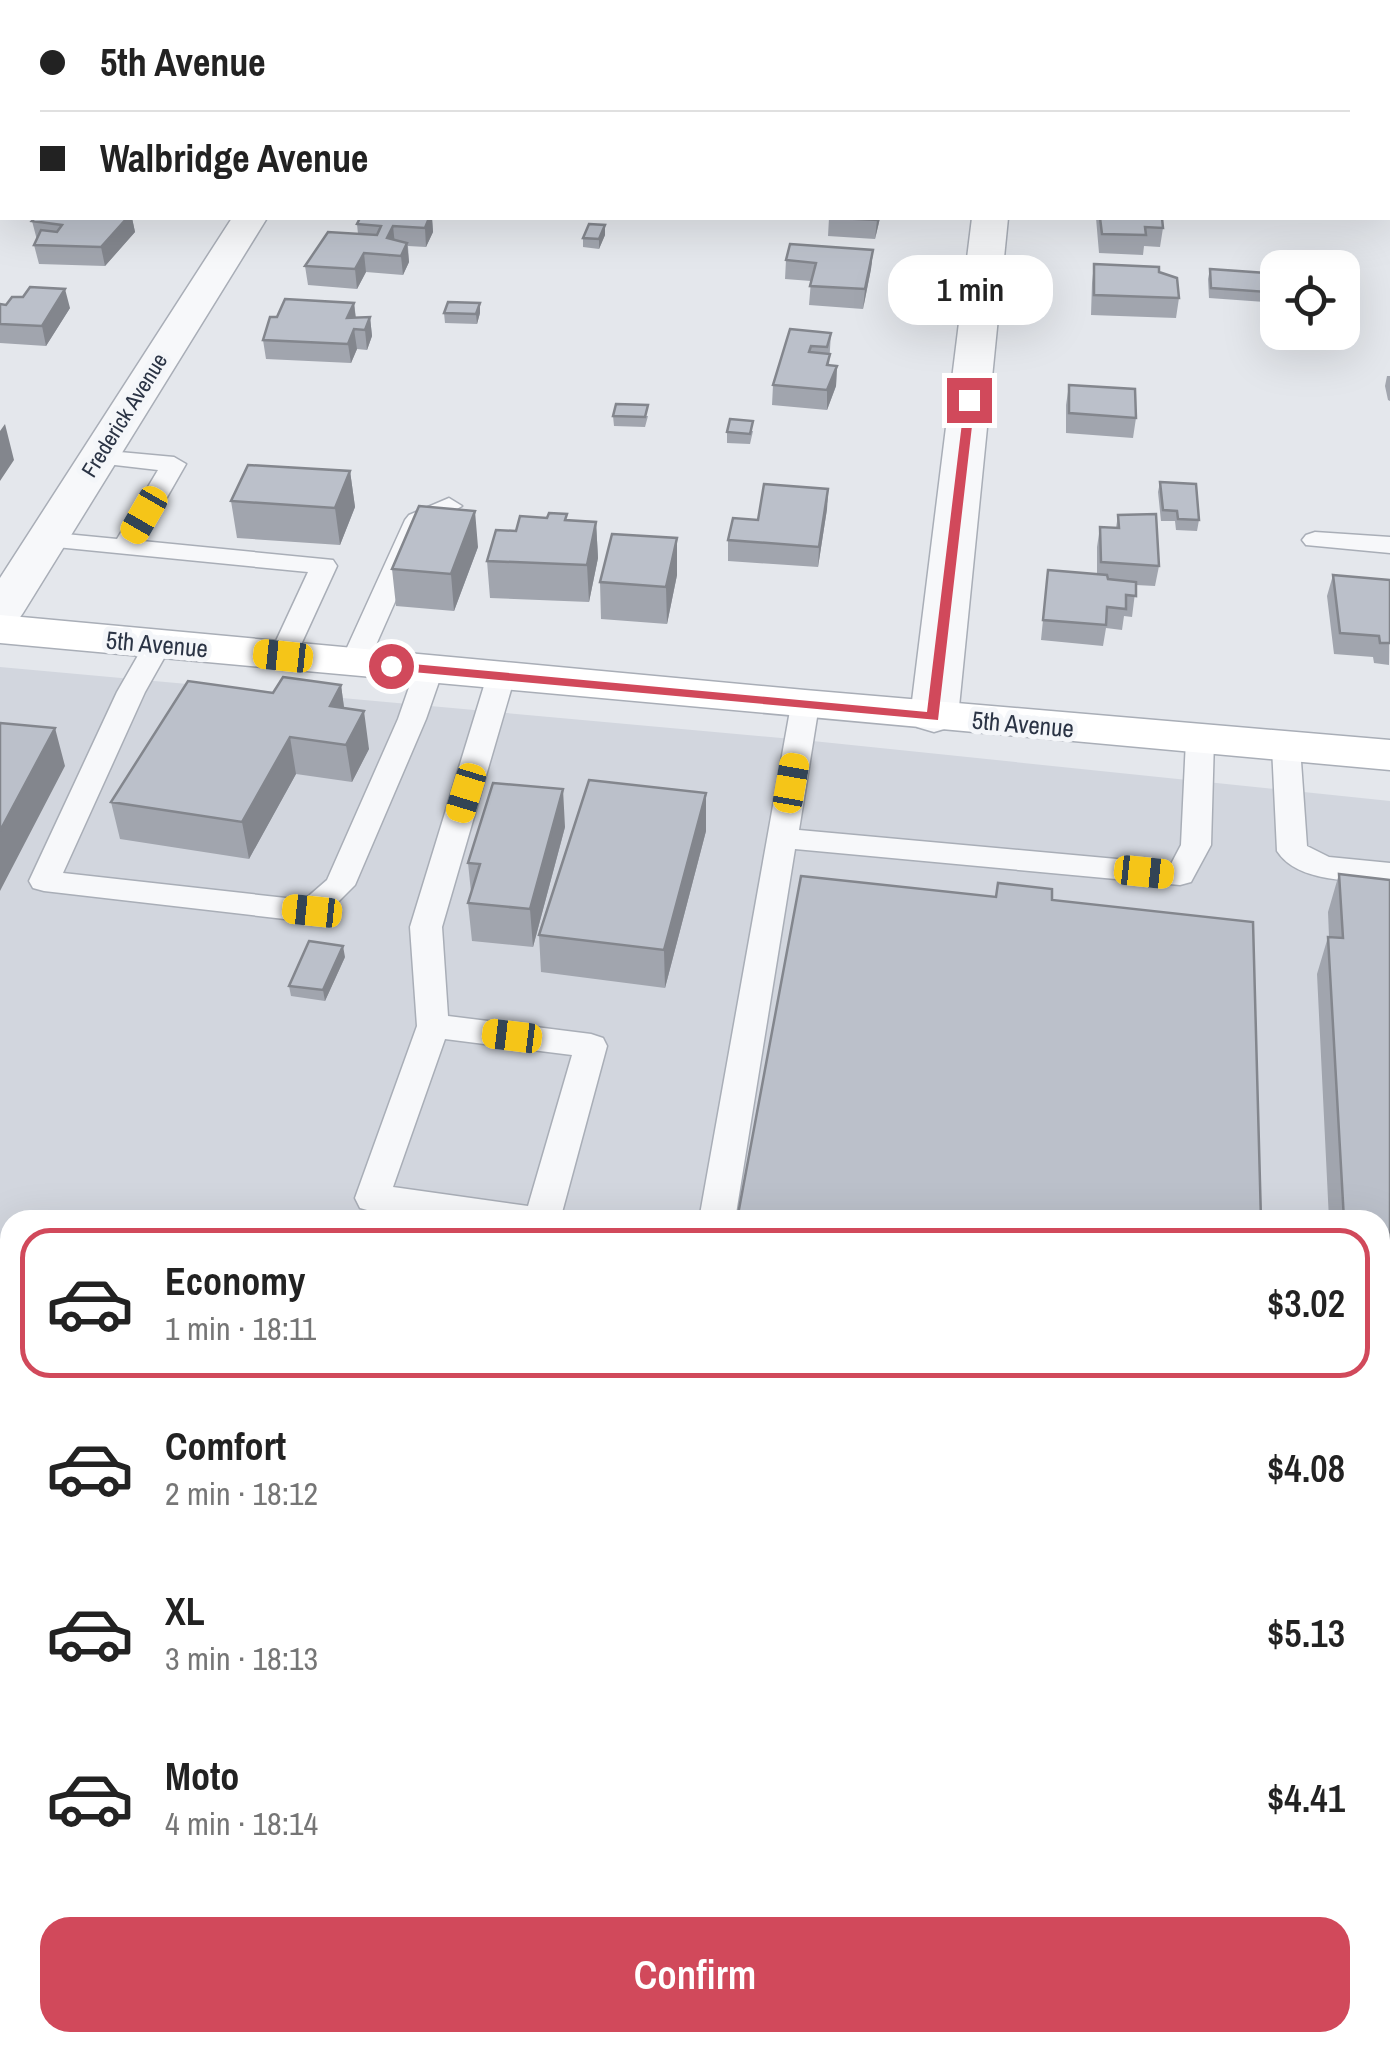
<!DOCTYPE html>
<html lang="en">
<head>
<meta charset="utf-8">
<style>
	body { margin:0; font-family:"Archivo Narrow",sans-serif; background:#f2f2f2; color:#222; height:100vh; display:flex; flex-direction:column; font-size:38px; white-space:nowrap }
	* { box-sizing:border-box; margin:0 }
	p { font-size:32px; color:#767676 }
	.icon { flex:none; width:55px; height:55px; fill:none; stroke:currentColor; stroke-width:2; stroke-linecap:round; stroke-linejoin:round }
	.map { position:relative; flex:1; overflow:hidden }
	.panel { position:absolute; left:0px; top:1210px; width:1390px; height:842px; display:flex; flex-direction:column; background:#fff; border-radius:30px 30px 0 0; box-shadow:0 10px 40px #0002 }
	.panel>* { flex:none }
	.hud { position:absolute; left:0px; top:0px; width:1390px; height:220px; box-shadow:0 10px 40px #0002; display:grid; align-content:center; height:220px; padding:0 40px; background:#fff }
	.buttons { position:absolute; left:1260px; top:250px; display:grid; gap:20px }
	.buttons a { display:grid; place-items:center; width:100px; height:100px; border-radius:20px; background:#fff; box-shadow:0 10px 40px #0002; font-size:50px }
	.end { position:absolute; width:45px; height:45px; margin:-22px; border:12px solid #d1495b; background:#fff; box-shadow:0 0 0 5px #fff }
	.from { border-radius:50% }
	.bubble { position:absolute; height:70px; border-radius:30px; background:#fff; box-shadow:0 10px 40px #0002; font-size:32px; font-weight:600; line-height:70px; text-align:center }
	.car { position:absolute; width:30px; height:60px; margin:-30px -15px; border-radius:12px; box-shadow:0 0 8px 2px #0007; background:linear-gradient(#f5c518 24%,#345 0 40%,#f5c518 0 76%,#345 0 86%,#f5c518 0) }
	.hud b { display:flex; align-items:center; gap:35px; height:95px; font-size:38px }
	.hud b+b { border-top:2px solid #e0e0e0 }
	.hud i { width:25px; height:25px; background:#222 }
	ul { padding:18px 0 0; list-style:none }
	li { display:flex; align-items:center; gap:30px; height:150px; margin:0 20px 15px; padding:0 20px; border:5px solid transparent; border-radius:30px }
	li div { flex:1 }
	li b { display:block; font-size:38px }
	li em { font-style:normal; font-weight:600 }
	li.selected { border-color:#d1495b }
	li>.icon { width:90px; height:90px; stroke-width:1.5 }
	.action { display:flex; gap:20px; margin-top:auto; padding:20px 40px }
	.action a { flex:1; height:115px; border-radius:30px; background:#d1495b; color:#fff; font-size:40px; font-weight:600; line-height:115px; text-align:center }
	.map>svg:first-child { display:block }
</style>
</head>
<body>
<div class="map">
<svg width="1390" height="2051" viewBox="0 0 1390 2051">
	<rect width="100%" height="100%" fill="#e4e7ec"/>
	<path fill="#d2d6de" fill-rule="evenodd" d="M0,667L803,740L1390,801V2051H0ZM10,1220H1380V2042H10Z"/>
	<path fill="#c9d6c5" d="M10,1963V2042H504L510,2051H0V1965Z"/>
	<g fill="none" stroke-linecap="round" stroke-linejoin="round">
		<g stroke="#a9aeb7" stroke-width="3">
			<path id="service" d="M98,450L174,457L186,464L142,541L333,560L337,566L293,662L283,664L269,656L308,572L36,545L32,540L45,532L117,539L158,470L89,462L86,457Z
				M449,498L462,506L429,525L368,663L364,669H344L340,663L405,520L409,515Z
				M1315,532L1390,537V553L1306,545L1302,540L1306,535Z
				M158,636L172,644L145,692L63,873L304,900L327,880L398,719L415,670L429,662L443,670L426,719L355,885L322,918L311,922L44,891L33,888L29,881L117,692L148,638Z
				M501,668L515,676L442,927L448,1016L591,1034L603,1038L607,1046L560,1220C494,1220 423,1228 360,1208L355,1198L417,1026L410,927L487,676ZM445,1039L572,1055L528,1206L393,1187Z
				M805,696L815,699L819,705L799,830L1171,864L1181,845L1186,740L1190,734H1210L1214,740L1211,845L1191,882L1180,885L795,849L735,1220H699L791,705L795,699Z
				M1286,738L1296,741L1300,747L1307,846L1329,857L1390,863V883C1356,880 1298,884 1277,851L1272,747L1276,741Z"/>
		</g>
		<g stroke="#a9aeb7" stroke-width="3">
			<path id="minor" d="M999,0H1029V2H999Z
				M1277,0H1350L1351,2H1279Z
				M1376,0H1390V14L1388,2H1375Z
				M232,218H267L23,613L16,623L0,627V578Z
				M972,218H1008L958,717L951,727L934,732L917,727L910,717Z"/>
		</g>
		<g stroke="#a9aeb7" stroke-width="3">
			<path id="secondary" d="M0,615L805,690L1390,740V770L0,643Z"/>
		</g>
		<use href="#service" fill="#f7f8fa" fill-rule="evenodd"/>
		<use href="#minor" fill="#f7f8fa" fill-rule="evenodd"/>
		<use href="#secondary" fill="#fff" fill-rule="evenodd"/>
	</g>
	<path fill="#a1a5ae" d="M81,0H111L110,2H81Z
		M263,0H306L304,2H187H263Z
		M35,218H132L135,232L105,266L39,264L34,245L37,240L32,221Z
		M360,218H432L433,232L426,247L408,246L409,262L403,275L366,272L357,289L308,285L305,266L358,234L357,224Z
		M442,218H488L487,220Z
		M829,218H880L875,239L828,236Z
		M1096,218H1162L1163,228L1160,247L1144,246L1143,255L1099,253Z
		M605,225V235L599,249L583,247V238Z
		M873,250L871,269L863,309L809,305L811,281L785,279L786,260Z
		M1094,264L1159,272L1179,298L1176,318L1091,315L1092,283Z
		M1210,269L1267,292L1265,302L1209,298L1208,279Z
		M354,303L356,318L370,317L372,336L367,350L357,349L351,363L266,359L263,340L277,317Z
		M0,304L70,308L46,346L0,343Z
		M444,313H480L477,324L445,323Z
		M790,329L831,333L829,365L837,366L836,386L827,410L772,405L773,385Z
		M1387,376H1390V401L1388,400L1385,386Z
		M1069,385L1136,418L1133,438L1066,433V405Z
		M613,416H648L645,427L614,426Z
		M753,431L750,444L727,443V432Z
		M350,471L355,507L340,545L237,538L231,501Z
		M1160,482L1199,520L1197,531L1176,530L1175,521H1161L1158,492Z
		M828,489L827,509L818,567L728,561V540L758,520Z
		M1118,515L1159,566L1155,586L1136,585L1132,617L1124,616L1122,630L1106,628L1103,646L1041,640L1048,570L1097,574V547L1100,527L1116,528Z
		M567,520L596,522L598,558L589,602L490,598L487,561L516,531Z
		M677,538V575L667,624L601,619L600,582Z
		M478,547L454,611L396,606L392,569Z
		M1333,575L1390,580L1389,665L1374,663L1373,657L1334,654L1327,596Z
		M341,685L344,708L369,749L352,782L296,774L249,859L120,839L111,802L273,693Z
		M706,793V831L665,988L541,972L539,935Z
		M565,827L533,947L472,941L468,903L471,892L468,863Z
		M1339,874L1390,880V1357L1380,1356V1220H1329L1317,974L1328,937H1329L1328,912Z
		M345,957L325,1001L291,996L289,986Z"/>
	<path fill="#83868d" d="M127,218H132L135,232L105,266L101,247Z
		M429,218H432L433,232L426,247L425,228Z
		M877,218H880L875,239L877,220Z
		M605,225V235L599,249V239Z
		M393,226L395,245L389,257L387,238Z
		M407,243L409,262L403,275L401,256Z
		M873,250L871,269L863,309L865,289Z
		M364,253L366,272L357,289L355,269Z
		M65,289L70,308L46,346L42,326Z
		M354,303L356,322L347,318Z
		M480,303V313L477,324L476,314Z
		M370,317L372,336L367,350L365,330Z
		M354,329L357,349L351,363L348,344Z
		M837,366L836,386L827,410V390Z
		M5,424L14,460L0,481V431Z
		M350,471L355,507L340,545L335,508Z
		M828,489L827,509L818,567L819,547Z
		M475,511L478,547L454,611L451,574Z
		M596,522L598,558L589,602L587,565Z
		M677,538V575L667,624L666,587Z
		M341,685L346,722L330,706Z
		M364,711L369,749L352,782L346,745Z
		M55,728L65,766L0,891V831Z
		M290,737L296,774L249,859L242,822Z
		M563,789L565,827L533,947L530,909Z
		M706,793V831L665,988L664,950Z
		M343,946L345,957L325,1001L323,990Z"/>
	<path fill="#bbc0ca" stroke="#83868d" stroke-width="2.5" d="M188,0H217L270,2H187Z
		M472,0H501L499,2H470Z
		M829,0H943V2H829Z
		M35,218H127L101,247L34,245L41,230L57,232L62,225L32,221Z
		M360,218H429L425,228L393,226L387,238L407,243L401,256L364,253L355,269L305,266L328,232L377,235L381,226L357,224Z
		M837,218H877V220Z
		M1100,218H1162L1163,228L1145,227L1146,235L1102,234Z
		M589,224L605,225L599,239L583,238Z
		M790,244L873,250L865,289L810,286L816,263L786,260Z
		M1094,264L1159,267V272L1177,278L1179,298L1094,295Z
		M1210,269L1266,273L1267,292L1211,288Z
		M30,287L65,289L42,326L0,324V304L6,305L12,297H23Z
		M285,299L354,303L347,318L370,317L365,330L354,329L348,344L263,340L270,317H277Z
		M448,302L480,303L476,314L444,313Z
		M790,329L831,333L827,347L811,346L809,352L830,354L827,365L837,366L827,390L773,385Z
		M1069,385L1135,389L1136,418L1069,413Z
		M616,404L648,405L645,417L613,416Z
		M730,419L753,421L750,434L727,432Z
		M248,465L350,471L335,508L231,501Z
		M1160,482L1196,484L1199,520L1178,519L1177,511L1163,510Z
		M764,484L828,489L819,547L728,540L733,518L758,520Z
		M419,506L475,511L451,574L392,569Z
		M549,513L567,514L565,520L596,522L587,565L487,561L496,530L516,531L520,516L547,518Z
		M1156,514L1159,566L1101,562L1100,527L1119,528L1118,515Z
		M612,534L677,538L666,587L600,582Z
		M1048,570L1107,575L1108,579L1136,582V596L1126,595V609L1107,607L1106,625L1043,620Z
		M1333,575L1390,580V643H1380L1379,636L1340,633Z
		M283,677L341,685L330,706L364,711L346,745L290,737L242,822L111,802L188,681L273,693Z
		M0,723L55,728L0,831Z
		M589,780L706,793L664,950L539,935Z
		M493,783L563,789L530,909L468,903L480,864L468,863Z
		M1339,874L1390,880V1319L1380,1317V1220H1344L1328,937L1343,938Z
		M801,876L996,897L998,883L1052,889V900L1253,922L1261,1220H737Z
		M309,941L343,946L323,990L289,986Z"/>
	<path fill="#d1495b" d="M965,398L975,400L938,720L391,670L384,666L391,662L927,712Z"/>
	<g text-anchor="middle" stroke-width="10" stroke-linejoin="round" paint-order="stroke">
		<g font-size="22" fill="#2b3445" stroke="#f4f6f9">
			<text transform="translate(124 415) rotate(-58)" y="8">Frederick Avenue</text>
		</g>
		<g font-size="25" fill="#2b3445" stroke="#f4f6f9">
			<text transform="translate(157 644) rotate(5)" y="9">5th Avenue</text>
			<text transform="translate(1023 724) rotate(5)" y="9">5th Avenue</text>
		</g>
	</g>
</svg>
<div class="buttons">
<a><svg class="icon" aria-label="locate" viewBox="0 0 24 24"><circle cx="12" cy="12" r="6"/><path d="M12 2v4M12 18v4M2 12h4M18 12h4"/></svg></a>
</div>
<i class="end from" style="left:391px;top:666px"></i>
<i class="end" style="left:969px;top:400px"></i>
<div class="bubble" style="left:888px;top:255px;width:165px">1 min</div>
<i class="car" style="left:144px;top:515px;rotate:210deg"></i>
<i class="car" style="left:283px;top:656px;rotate:276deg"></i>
<i class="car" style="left:791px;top:783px;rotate:10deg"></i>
<i class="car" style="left:466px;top:793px;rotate:197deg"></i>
<i class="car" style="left:1144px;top:872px;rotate:96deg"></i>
<i class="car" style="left:312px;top:911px;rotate:276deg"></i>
<i class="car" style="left:512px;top:1036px;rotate:277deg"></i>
<div class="hud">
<b><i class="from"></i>5th Avenue</b>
<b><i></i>Walbridge Avenue</b>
</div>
<section class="panel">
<ul>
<li class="selected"><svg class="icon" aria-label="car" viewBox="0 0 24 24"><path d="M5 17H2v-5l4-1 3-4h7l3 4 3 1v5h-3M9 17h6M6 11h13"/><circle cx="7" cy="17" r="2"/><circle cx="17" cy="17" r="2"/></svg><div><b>Economy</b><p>1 min · 18:11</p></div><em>$3.02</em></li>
<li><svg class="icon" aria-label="car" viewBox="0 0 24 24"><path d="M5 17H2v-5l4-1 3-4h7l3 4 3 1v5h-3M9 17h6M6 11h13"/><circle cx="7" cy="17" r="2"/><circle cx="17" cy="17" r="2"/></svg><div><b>Comfort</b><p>2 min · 18:12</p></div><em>$4.08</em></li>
<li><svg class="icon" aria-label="car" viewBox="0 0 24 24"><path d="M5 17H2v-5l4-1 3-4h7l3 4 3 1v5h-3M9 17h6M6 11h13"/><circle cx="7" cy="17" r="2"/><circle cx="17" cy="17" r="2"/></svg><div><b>XL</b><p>3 min · 18:13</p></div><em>$5.13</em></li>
<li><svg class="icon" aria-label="car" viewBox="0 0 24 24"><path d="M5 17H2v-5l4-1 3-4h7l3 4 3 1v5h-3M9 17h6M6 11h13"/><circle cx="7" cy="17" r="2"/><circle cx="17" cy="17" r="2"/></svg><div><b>Moto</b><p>4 min · 18:14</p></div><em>$4.41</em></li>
</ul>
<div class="action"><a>Confirm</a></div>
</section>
</div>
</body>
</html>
